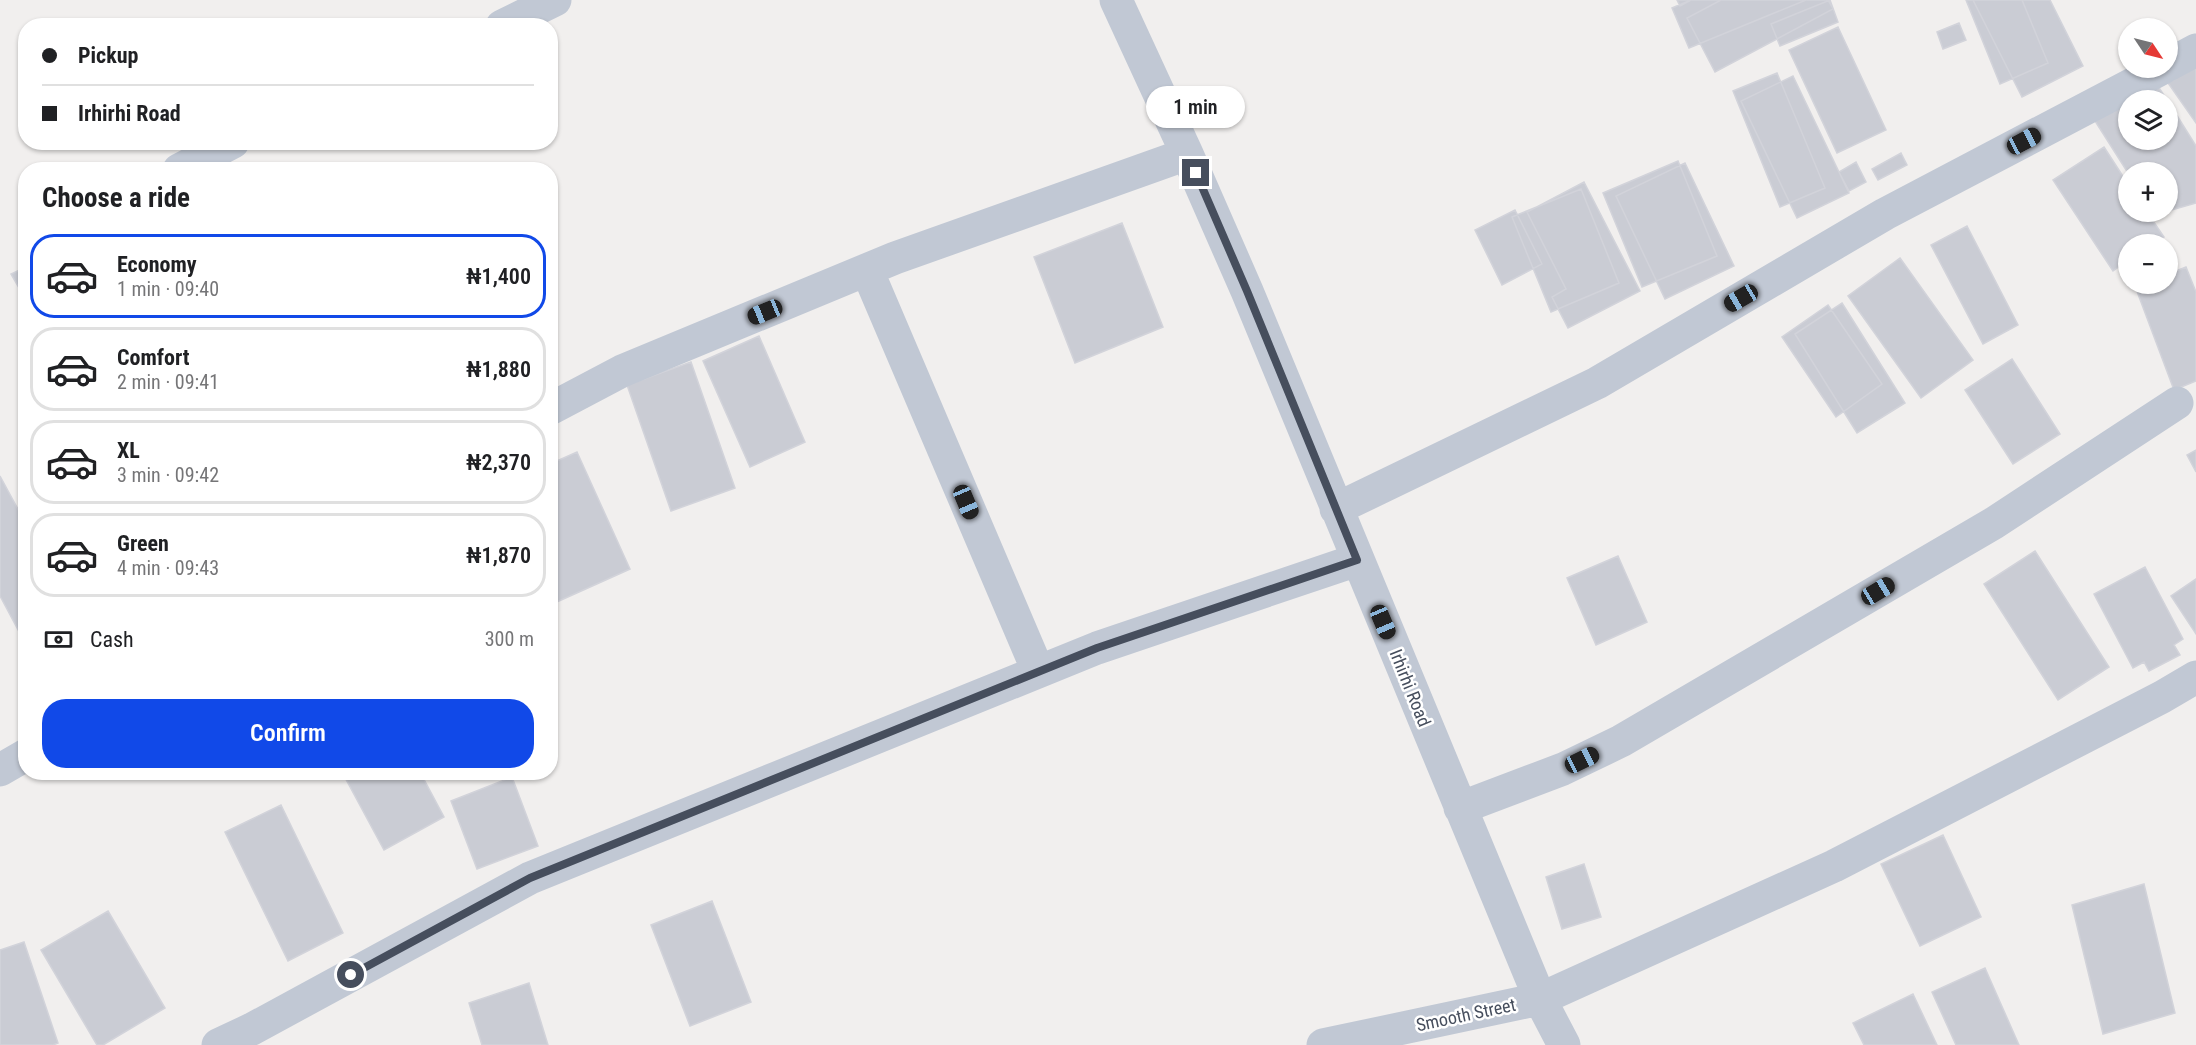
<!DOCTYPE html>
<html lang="en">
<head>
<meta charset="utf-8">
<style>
	body { margin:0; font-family:"Roboto Condensed",sans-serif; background:#f2f2f2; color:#202124; height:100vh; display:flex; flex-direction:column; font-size:22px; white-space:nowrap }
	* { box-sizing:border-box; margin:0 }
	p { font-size:20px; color:#757577 }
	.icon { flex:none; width:33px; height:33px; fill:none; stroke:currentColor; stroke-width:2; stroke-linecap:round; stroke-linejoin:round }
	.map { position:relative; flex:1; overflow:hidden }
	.side { position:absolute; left:18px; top:162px; width:540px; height:618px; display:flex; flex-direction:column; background:#fff; border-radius:24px; box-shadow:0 2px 4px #0004 }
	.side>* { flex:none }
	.banner { position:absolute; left:18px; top:18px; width:540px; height:132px; border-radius:24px; box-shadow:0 2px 4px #0004; display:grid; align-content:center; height:132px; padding:0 24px; background:#fff }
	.needle { width:39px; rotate:125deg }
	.tools { position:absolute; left:2118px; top:18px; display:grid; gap:12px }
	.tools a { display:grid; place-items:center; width:60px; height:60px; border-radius:50%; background:#fff; box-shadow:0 2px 4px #0004; font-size:30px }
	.end { position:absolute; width:27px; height:27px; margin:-14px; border:8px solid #464e5d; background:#fff; box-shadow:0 0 0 3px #fff }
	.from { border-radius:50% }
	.bubble { position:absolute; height:42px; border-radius:21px; background:#fff; box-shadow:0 2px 4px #0004; font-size:20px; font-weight:600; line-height:42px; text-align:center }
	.car { position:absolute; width:18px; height:36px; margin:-18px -9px; border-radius:8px; box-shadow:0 0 4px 2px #0007; background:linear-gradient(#222 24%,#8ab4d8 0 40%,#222 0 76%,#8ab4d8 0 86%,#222 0) }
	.banner b { display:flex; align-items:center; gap:21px; height:57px; font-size:22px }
	.banner b+b { border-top:2px solid #e0e0e0 }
	.banner i { width:15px; height:15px; background:#202124 }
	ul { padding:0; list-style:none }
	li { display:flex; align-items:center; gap:18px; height:84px; margin:0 12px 9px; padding:0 12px; border:3px solid #e0e0e0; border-radius:24px }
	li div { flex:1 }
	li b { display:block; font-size:22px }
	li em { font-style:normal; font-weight:600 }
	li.active { border-color:#1149e8 }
	li>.icon { width:54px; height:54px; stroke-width:1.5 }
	h2 { padding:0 24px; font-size:27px; line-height:72px }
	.pay { display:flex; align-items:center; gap:15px; height:66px; padding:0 24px; font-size:22px }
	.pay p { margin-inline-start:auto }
	.primary-button { display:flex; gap:12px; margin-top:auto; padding:12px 24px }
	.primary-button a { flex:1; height:69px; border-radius:24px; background:#1149e8; color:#fff; font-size:24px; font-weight:600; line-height:69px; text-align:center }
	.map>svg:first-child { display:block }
</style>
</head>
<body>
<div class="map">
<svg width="2196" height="1045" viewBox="0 0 2196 1045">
	<rect width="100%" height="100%" fill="#f1efee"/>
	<path fill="#caccd4" stroke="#d2d3da" stroke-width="1.5" d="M1677,0H1691L1680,6Z
		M1691,0H1806L1689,48L1672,8Z
		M1721,0H1828L1833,9L1715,72L1687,18Z
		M1830,0L1838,22L1780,46L1771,24Z
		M1966,0H2022L2048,63L2000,84Z
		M1973,0H2050L2083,66L2022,97Z
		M1959,23L1966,40L1943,49L1937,32Z
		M1838,27L1886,130L1837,153L1789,50Z
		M2196,63V123L2168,83Z
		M1777,73L1825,188L1780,207L1733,91Z
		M1793,76L1849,193L1797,218L1741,101Z
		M2156,83L2167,100H2128V140H2168V101L2196,146V203L2168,211V172L2128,173L2095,121Z
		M2104,147L2128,184V212H2147L2164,237L2152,244H2128V260L2113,271L2053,180Z
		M1901,153L1907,165L1878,180L1872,169Z
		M1678,161L1717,256L1642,287L1603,193Z
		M1856,162L1866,182L1849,191L1839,172Z
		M1685,163L1734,266L1665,299L1616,196Z
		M1584,182L1640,291L1568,328L1552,297L1566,289L1527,212Z
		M1581,189L1619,283L1551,312L1512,217Z
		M1515,210L1542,264L1502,285L1475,230Z
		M1122,223L1163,327L1075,363L1034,257Z
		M1967,226L2018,325L1983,344L1931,245Z
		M1900,258L1973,360L1921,398L1848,296Z
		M26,267V300L11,274Z
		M2186,267L2196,292V381L2174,390L2135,286L2143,284H2168V274Z
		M1842,303L1905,403L1857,433L1795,334Z
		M1828,305L1882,384L1836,417L1782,337Z
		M759,336L805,442L750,467L703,361Z
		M2012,359L2060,434L2013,464L1965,390Z
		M691,362L735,488L671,511L627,385Z
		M2196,450V472L2187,455Z
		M577,452L630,569L550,605V464Z
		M0,476L26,524L25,643L0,596Z
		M2035,551L2109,667L2058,700L1984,584Z
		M1618,556L1647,622L1596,645L1567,578Z
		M2145,567L2183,639L2174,645L2180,655L2149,671L2144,662L2133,668L2094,594Z
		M2196,579V634L2171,596Z
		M342,772H420L444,817L384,850Z
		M512,777L538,846L477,869L451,801Z
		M281,805L343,933L288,961L225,832Z
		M1943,835L1981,917L1920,946L1881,864Z
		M1584,864L1601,917L1562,929L1546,877Z
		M2144,884L2175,1013L2103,1034L2072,905Z
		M712,901L751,1002L690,1026L651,925Z
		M108,911L165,1008L103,1045H97L41,950Z
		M24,942L58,1043L53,1045H0V950Z
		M1985,968L2019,1045H1956L1932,992Z
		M529,983L548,1045H482L469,1003Z
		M1913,994L1937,1045H1864L1853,1023Z"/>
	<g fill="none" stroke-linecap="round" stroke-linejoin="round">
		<path stroke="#c1c8d4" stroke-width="33" d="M1116,0L1187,154L1247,291L1540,999L1564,1045
			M502,26L555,0
			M2168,65L2196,50
			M179,170L233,142
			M867,270L1038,671
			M550,409L622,371L895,258L1187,154
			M1336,509L1597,383L1885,214L2163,68
			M0,770L26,755
			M1460,808L1563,769L1621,741L1994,523L2177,403
			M218,1045L252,1029L530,878L1097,648L1357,560
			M1323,1045L1540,999L1834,866L2162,697L2196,677"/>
	</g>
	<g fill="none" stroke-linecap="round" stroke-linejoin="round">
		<path stroke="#464e5d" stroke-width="8" d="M351,975L530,878L1097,648L1357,560L1247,291L1196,173"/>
	</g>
	<g text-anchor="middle" stroke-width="5" stroke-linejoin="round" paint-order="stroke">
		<g font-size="18" fill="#464e5d" stroke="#fff">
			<text transform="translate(1410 688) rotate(68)" y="6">Irhirhi Road</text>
			<text transform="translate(1466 1015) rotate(-12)" y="6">Smooth Street</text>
		</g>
	</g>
</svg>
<div class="tools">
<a><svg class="needle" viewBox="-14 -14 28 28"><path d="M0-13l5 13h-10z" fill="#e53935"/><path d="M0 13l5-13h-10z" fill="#757577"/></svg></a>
<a><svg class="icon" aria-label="layers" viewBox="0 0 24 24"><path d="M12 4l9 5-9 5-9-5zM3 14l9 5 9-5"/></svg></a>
<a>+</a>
<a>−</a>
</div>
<i class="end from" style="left:351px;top:975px"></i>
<i class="end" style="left:1196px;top:173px"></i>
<div class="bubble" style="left:1146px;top:86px;width:99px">1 min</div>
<i class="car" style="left:2024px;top:141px;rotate:62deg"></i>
<i class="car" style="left:1741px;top:298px;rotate:240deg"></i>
<i class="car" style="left:765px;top:312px;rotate:248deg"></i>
<i class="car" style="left:966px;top:502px;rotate:157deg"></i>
<i class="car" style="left:1878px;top:591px;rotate:59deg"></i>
<i class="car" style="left:1383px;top:622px;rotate:157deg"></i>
<i class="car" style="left:1582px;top:760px;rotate:64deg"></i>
<div class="banner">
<b><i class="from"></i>Pickup</b>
<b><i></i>Irhirhi Road</b>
</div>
<section class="side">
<h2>Choose a ride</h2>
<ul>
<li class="active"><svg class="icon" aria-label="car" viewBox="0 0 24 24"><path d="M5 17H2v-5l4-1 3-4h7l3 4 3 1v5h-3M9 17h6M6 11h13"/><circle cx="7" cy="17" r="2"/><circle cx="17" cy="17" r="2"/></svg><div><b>Economy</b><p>1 min · 09:40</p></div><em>₦1,400</em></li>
<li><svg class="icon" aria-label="car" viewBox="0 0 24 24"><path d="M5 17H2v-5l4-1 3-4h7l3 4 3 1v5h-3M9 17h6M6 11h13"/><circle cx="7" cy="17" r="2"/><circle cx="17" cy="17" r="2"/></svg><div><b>Comfort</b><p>2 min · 09:41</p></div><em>₦1,880</em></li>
<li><svg class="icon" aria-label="car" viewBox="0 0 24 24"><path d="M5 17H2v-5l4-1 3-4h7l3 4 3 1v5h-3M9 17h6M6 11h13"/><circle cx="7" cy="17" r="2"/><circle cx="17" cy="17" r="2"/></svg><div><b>XL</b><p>3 min · 09:42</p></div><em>₦2,370</em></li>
<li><svg class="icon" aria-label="car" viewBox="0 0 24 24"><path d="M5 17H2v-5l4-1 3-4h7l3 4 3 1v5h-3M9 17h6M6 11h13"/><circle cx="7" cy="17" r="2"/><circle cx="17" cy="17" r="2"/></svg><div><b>Green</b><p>4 min · 09:43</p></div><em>₦1,870</em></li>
</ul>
<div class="pay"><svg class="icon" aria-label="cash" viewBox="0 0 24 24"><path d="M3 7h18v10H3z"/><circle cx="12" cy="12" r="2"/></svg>Cash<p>300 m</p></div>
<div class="primary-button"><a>Confirm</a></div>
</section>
</div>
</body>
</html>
